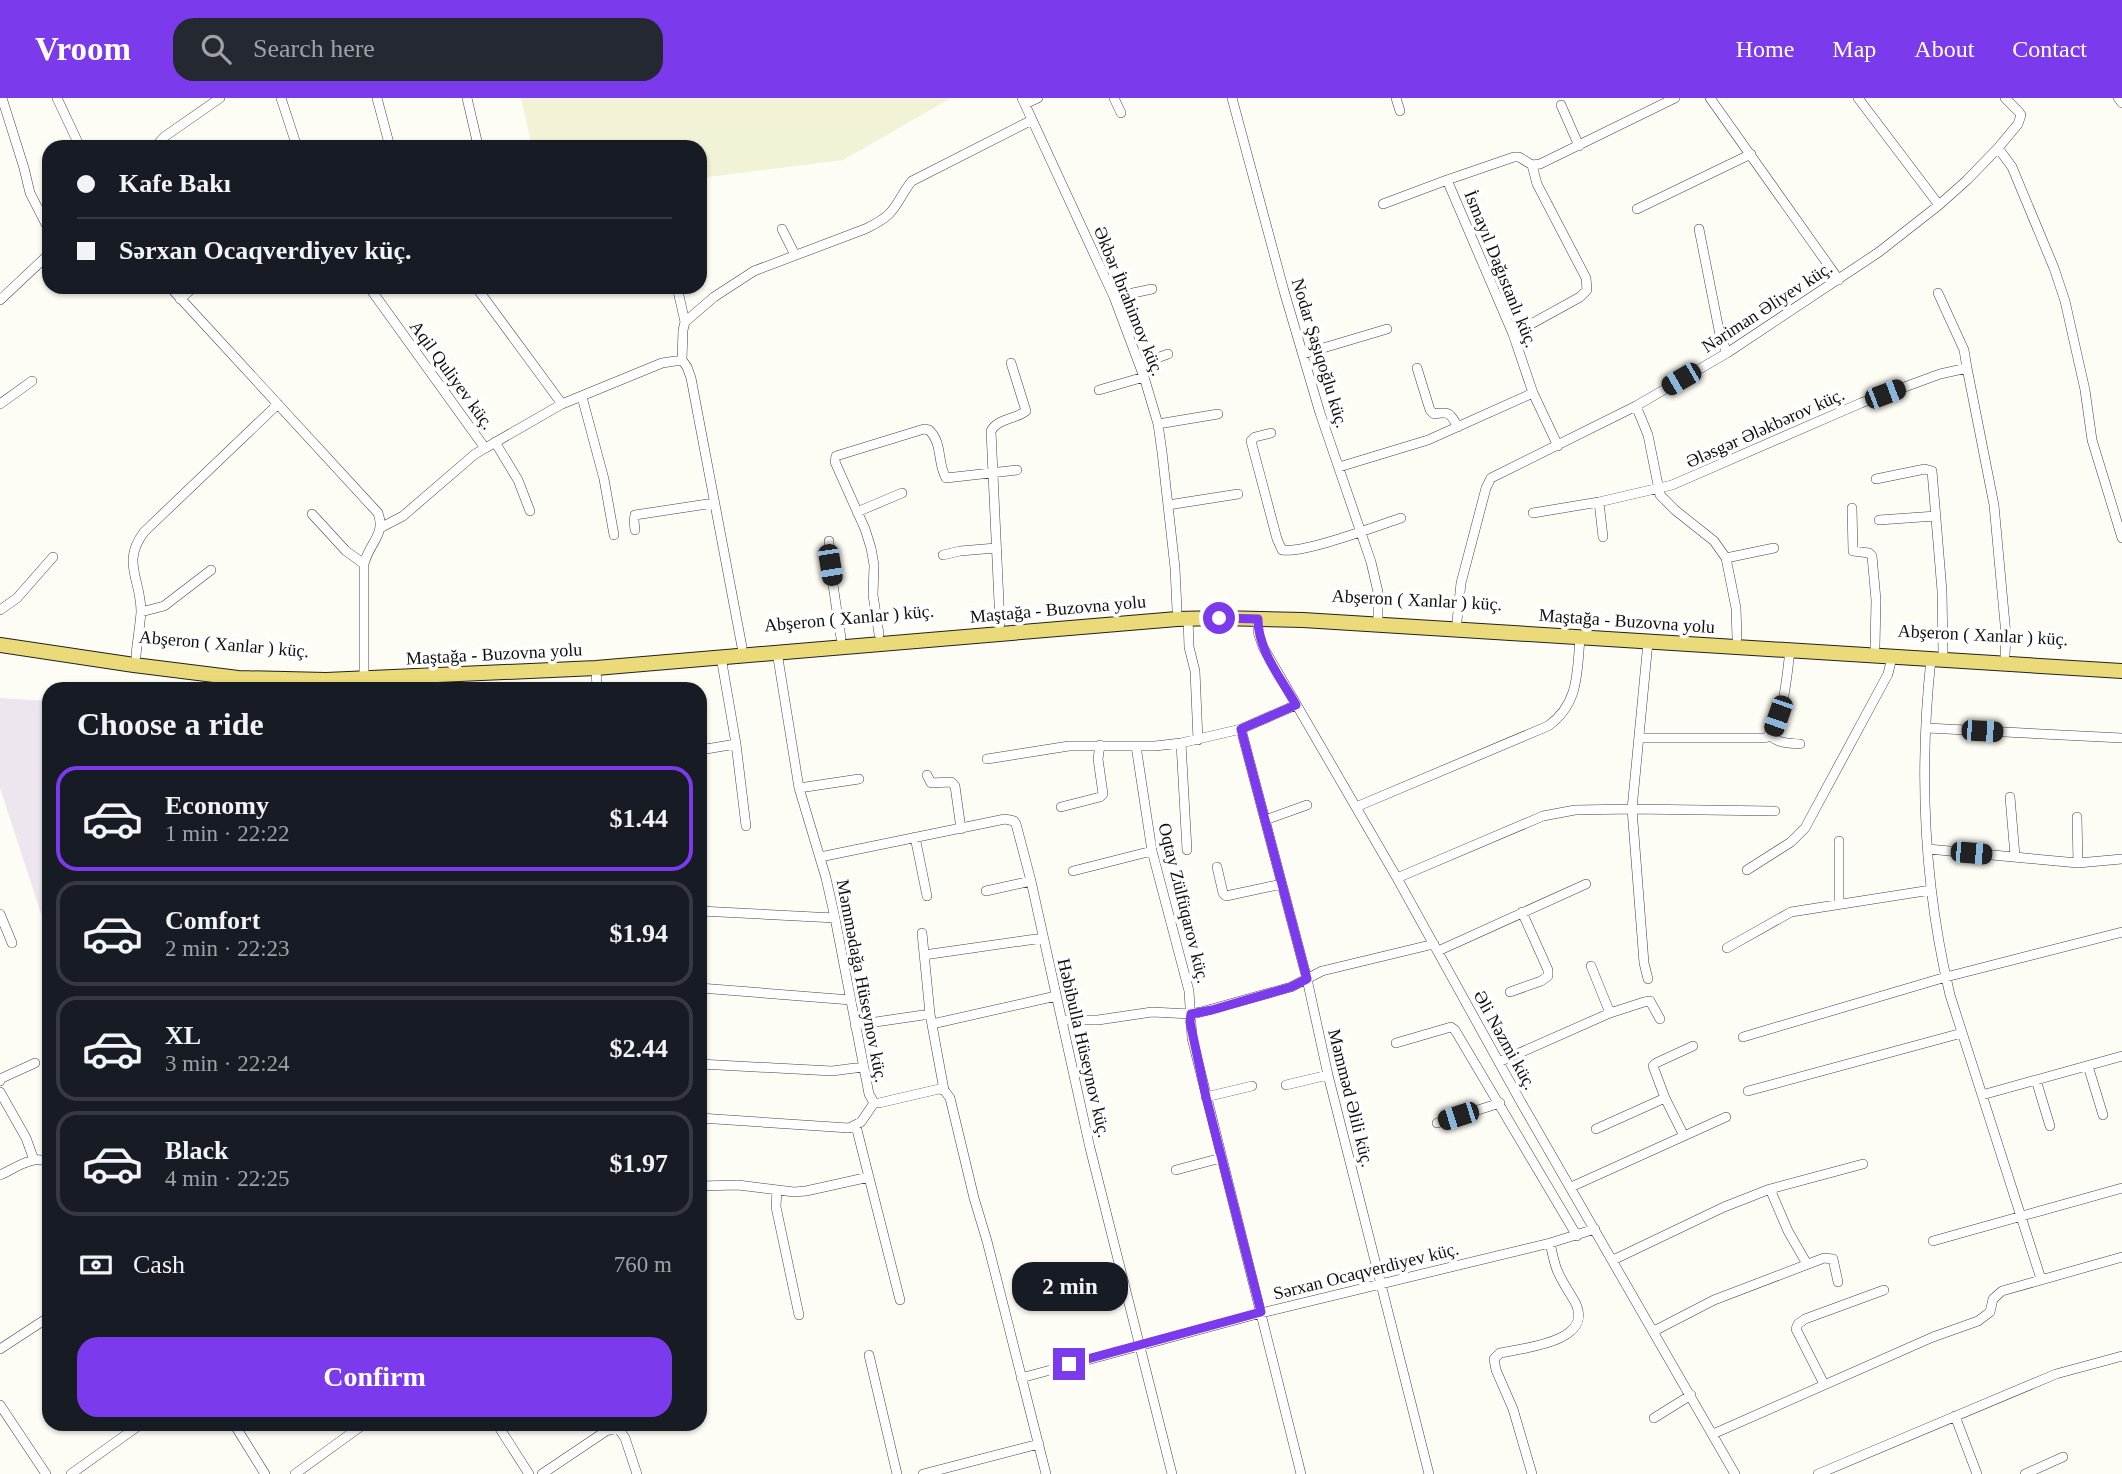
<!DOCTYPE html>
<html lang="en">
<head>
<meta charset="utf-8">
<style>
	body { margin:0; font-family:Georgia,serif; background:#242831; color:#f1f3f6; height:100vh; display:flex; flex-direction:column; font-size:26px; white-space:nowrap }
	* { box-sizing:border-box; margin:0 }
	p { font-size:23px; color:#9ea1a6 }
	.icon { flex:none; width:38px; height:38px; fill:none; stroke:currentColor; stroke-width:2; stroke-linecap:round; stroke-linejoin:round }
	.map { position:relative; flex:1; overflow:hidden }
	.side { position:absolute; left:42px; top:584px; width:665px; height:749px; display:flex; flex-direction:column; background:#171b24; border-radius:21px; box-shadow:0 2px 5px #0004 }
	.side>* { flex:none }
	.banner { position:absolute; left:42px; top:42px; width:665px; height:154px; border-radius:21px; box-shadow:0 2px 5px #0004; display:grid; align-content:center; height:154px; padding:0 35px; background:#171b24 }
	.end { position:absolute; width:32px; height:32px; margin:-16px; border:9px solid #7c3aed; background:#fff; box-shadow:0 0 0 4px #fff }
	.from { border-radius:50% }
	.bubble { position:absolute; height:49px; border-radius:21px; background:#171b24; box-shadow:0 2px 5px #0004; font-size:23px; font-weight:700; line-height:49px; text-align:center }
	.car { position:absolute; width:21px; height:42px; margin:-21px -10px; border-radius:9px; box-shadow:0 0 5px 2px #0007; background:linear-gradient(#222 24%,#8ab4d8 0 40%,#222 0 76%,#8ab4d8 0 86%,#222 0) }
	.banner b { display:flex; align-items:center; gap:24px; height:66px; font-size:26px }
	.banner b+b { border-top:2px solid #363941 }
	.banner i { width:18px; height:18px; background:#f1f3f6 }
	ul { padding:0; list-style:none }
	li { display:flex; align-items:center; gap:21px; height:105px; margin:0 14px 10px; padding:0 21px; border:4px solid #363941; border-radius:21px }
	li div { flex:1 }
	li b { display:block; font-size:26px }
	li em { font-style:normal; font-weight:700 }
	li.selected { border-color:#7c3aed }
	li>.icon { width:63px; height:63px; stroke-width:1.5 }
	h2 { padding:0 35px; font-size:32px; line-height:84px }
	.pay { display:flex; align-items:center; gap:18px; height:77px; padding:0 35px; font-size:26px }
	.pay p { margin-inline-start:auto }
	.cta { display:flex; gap:14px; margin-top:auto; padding:14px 35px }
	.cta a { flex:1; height:80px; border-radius:21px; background:#7c3aed; color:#fff; font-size:28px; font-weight:700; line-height:80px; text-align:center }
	header { display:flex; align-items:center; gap:42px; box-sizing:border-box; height:98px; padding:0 35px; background:#7c3aed; color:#fff }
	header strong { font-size:33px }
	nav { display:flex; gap:38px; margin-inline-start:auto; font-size:24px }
	.search { width:490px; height:63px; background:#242831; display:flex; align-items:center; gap:18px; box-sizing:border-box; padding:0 24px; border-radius:21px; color:#9ea1a6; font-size:26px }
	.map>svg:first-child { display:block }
</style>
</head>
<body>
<header>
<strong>Vroom</strong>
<div class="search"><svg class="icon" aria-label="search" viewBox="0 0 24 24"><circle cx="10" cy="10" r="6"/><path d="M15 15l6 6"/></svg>Search here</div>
<nav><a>Home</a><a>Map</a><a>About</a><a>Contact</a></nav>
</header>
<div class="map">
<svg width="2122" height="1376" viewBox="0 0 2122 1376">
	<rect width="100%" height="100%" fill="#fefdf5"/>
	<path fill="#eee6ee" d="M0,600L49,603V840L0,690Z"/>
	<path fill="#f2f2d7" d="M521,0H951L843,62L700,80V49H532Z"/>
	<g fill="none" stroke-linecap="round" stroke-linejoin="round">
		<g stroke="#434343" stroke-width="10">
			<path id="minor" d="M2,0L24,70L30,95L49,132
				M57,0L80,49
				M281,0L297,49
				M377,0L390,49
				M1022,0L1114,199L1144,279L1158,326L1162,354L1175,470L1177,512
				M1114,0L1121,15
				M1232,0L1284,193L1320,315L1371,464L1378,494V519
				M1396,0L1400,13
				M1710,0L1839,182
				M1858,0L1939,107
				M2118,0L2122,5
				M1025,6L1038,0
				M1561,7L1579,48
				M155,49L164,39L220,0
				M464,49L473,47L477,43L467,0
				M1998,50L2012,69L2054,170L2065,203L2085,292L2092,342L2122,440
				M1383,106L1447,82
				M1637,111L1751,56
				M782,131L795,157
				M1699,131L1720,237L1727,255
				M170,189L378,415C386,437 369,445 364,466V573
				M369,189L485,350
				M476,189L562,306
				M677,189L685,224L683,232L682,262L687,269L691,280L742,549
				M1938,195L1964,252L1967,270
				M1114,199L1152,191
				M180,201L194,189
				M0,202L49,156
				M685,224L714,199L754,173L865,131C873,127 882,123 889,116C899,106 903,93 912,83L1032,22
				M1513,236L1580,199L1587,192L1586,180L1537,86L1532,67
				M1303,256L1387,231
				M1140,266L1168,256
				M1417,270L1430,312L1434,316C1451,313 1450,316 1458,329
				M1099,292L1144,279
				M582,299L604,381L614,437
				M0,306L32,283
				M1636,308L1648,337L1660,397L1675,412L1714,443L1726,460L1736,510L1737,540
				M1158,326L1218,316
				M1271,335L1255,339L1251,343L1277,441L1282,452C1303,456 1377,428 1401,420
				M495,344L518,382L530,413
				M1558,348L1533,295L1513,236L1447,82L1514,59H1519L1532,67L1540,66L1675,0
				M1339,369L1428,342L1533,295
				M1876,381L1925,371L1932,373L1942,493L1943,554
				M1599,404L1603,439
				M1168,407L1238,396
				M1852,410L1853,453L1869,455L1872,458L1876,502L1875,549
				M857,414L902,395
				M1533,415L1599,404L1672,387L1861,305L1940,276L1967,270L1994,407L2006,537L2005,557
				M312,416L346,453L364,466
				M1879,422L1936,418
				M382,429L403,418L475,356L562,306L662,265L682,262
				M635,432L634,423L635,417L714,405
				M829,443L830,467L841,540
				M943,457L960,453L996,450
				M1726,460L1774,450
				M0,512L17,500L53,459
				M141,514L164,508L211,472
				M1188,520L1189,549L1195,573L1198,642
				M1258,521V534L1263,549L1397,780L1522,1006L1735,1376
				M1457,523L1461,485L1486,390L1491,380L1636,308L1727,255L1879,154L1939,107L1967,82L1998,50L2018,26L2021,17L2019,14L2005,0
				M1000,526L991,333C997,321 1016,321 1026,313L1011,265
				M879,536L873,497L874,467L871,450L865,431L835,364L836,358L924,331L929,332C943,345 937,365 946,380L1017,372
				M1648,544L1632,711L1644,865L1648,881
				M777,554L799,690L826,780L835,820L869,996L874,1005H879L939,991L944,992L950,1000L974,1100L987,1143L1046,1376
				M136,558C137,544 140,528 141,514C141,480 121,465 144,434L278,306
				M721,559L736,646L746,728
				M1931,561C1919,672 1924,788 1950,897L2041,1181
				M596,570L597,592
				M1927,630L2122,640
				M1241,631L1307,881L1328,977L1429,1376
				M1770,637C1778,646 1789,645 1800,646
				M1639,640H1765C1784,629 1787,574 1790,553
				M1181,645L1187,752
				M1136,648L1152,753L1189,893L1192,940L1301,1376
				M700,652L736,646
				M987,661L1069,648H1155L1181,645L1241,631L1296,607
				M927,677L931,685L951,684L955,688L961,731
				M799,690L859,681
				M2010,699L2015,758
				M1061,709L1100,699L1103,696L1098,661L1100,647
				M1356,709L1548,628C1579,606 1577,575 1580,540
				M2077,719L2078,765
				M1265,722L1307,707
				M915,739L927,798
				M1928,751L2078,765L2122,761
				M820,759L1005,721L1014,723L1016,726L1031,783L1090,1050L1172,1376
				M1217,769L1223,795L1226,798L1282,786
				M1747,772L1791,744L1805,730L1888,576L1892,559
				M1073,773L1152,753
				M1397,780L1543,718L1575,712L1632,711L1775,713
				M986,793L1031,783
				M1839,806V743
				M700,813L835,820
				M0,816L12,845
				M922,835L930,916L944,992
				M1727,850L1791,814L1931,792
				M1438,853L1586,786
				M924,857L1043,840
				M1591,868L1610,915
				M700,890L851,902
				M1510,894L1541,883L1548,878V872L1522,814
				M1062,922H1098L1152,914L1191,916L1201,914L1291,889L1322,873L1434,846
				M932,926L1056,898
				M855,927L930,916
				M1743,939L1946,879L2122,834
				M1396,945L1451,929L1455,932L1577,1138
				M1499,964L1610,915L1644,904L1650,903L1660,921
				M700,966L832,973L863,969
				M2088,968L2103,1017
				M2036,982L2050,1028
				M0,983L2,980L35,965
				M1286,987L1328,977
				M1748,993L1962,935
				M0,994L26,1040L34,1062
				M1982,997L2122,958
				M1206,999L1252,988
				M700,1020L849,1030L861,1024L874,1005
				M1437,1025L1500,1005
				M856,1028L900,1202
				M1596,1031L1665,1000
				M1684,1038L1665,1000L1653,968L1656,965L1693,948
				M1176,1072L1221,1060
				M0,1077C14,1071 35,1055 49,1065
				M700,1088L738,1087L794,1094L806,1093L869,1079
				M1571,1089L1726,1019
				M1770,1091L1788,1133L1807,1166
				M777,1092L776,1109L799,1217
				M1933,1143L2122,1090
				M1613,1162L1724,1109L1770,1091L1863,1066
				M1654,1233L1714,1202L1824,1160L1833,1161L1838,1184
				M0,1251L49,1219
				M869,1257L897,1376
				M1021,1280L1261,1215L1550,1145L1595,1131
				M1824,1286L1796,1231L1798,1226L1805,1221L1884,1192
				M0,1307L46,1376
				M1955,1318L1977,1376
				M1654,1320L1691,1297
				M234,1326L265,1376
				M497,1326L529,1376
				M1713,1336L1933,1239L1978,1223L1990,1214L1993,1201L2002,1193L2122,1159
				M71,1376L141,1326
				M295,1376L364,1326
				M542,1376L606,1333L618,1330L625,1340L637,1376
				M923,1376L1039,1346
				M1532,1376L1513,1311L1496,1272L1494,1261L1500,1255C1524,1250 1593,1244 1576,1206C1570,1195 1562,1184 1557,1172C1554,1164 1552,1154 1550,1145
				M1818,1376L2056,1276L2122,1258
				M2025,1376L2063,1359"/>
		</g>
		<g stroke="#212121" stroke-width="16">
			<path id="primary" d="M0,547L134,567L238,580L326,582L596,570L1177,521L1219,520L1303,522L2122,573"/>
		</g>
		<use href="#minor" stroke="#fff" stroke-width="9"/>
		<use href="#primary" stroke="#eada79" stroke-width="14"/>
	</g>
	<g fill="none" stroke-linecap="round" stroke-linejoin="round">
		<path stroke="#7c3aed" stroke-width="9" d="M1069,1266L1261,1214L1206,999L1190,924L1191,916L1212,912L1291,889L1307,881L1241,631L1296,607C1281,580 1258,553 1258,521L1219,520"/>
	</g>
	<g text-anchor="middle" stroke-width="7" stroke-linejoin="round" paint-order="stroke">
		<g font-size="18" fill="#101010" stroke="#fff">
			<text transform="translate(1501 171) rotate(68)" y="6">İsmayıl Dağıstanlı küç.</text>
			<text transform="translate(1129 203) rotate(68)" y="6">Əkbər İbrahimov küç.</text>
			<text transform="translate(1767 209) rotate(-33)" y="6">Nəriman Əliyev küç.</text>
			<text transform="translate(1320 255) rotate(73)" y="6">Nodar Şaşıqoğlu küç.</text>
			<text transform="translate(452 277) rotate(54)" y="6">Aqil Quliyev küç.</text>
			<text transform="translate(1765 330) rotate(-24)" y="6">Ələsgər Ələkbərov küç.</text>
			<text transform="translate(1417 502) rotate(3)" y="6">Abşeron ( Xanlar ) küç.</text>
			<text transform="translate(1058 511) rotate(-5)" y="6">Maştağa - Buzovna yolu</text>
			<text transform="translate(849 520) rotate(-5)" y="6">Abşeron ( Xanlar ) küç.</text>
			<text transform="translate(1627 523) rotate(4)" y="6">Maştağa - Buzovna yolu</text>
			<text transform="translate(1983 537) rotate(3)" y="6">Abşeron ( Xanlar ) küç.</text>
			<text transform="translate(224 546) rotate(5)" y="6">Abşeron ( Xanlar ) küç.</text>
			<text transform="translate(494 556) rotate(-3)" y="6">Maştağa - Buzovna yolu</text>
			<text transform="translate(1184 805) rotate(76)" y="6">Oqtay Zülfüqarov küç.</text>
			<text transform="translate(862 883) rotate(79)" y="6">Məmmədağa Hüseynov küç.</text>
			<text transform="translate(1505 942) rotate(61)" y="6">Əli Nəzmi küç.</text>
			<text transform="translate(1084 950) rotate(77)" y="6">Həbibulla Hüseynov küç.</text>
			<text transform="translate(1351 1000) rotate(76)" y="6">Məmməd Əlili küç.</text>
			<text transform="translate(1366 1173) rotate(-14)" y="6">Sərxan Ocaqverdiyev küç.</text>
		</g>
	</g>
</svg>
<i class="end from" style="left:1219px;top:520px"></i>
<i class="end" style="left:1069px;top:1266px"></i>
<div class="bubble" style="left:1012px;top:1164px;width:116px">2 min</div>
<i class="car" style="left:1681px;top:281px;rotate:240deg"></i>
<i class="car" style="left:1885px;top:296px;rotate:69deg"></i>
<i class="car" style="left:830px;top:467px;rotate:171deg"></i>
<i class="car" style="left:1778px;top:618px;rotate:199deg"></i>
<i class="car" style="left:1982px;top:633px;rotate:93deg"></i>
<i class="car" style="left:1971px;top:755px;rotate:95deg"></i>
<i class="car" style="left:1458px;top:1018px;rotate:252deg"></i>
<div class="banner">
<b><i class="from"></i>Kafe Bakı</b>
<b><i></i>Sərxan Ocaqverdiyev küç.</b>
</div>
<section class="side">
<h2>Choose a ride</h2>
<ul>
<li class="selected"><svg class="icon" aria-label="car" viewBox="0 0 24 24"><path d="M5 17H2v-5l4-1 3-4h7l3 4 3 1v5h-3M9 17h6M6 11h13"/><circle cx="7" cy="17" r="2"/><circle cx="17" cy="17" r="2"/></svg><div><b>Economy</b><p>1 min · 22:22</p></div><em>$1.44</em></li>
<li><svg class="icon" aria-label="car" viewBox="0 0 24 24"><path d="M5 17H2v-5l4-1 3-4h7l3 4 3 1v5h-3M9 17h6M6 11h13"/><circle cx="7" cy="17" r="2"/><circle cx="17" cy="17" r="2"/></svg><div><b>Comfort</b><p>2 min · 22:23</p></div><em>$1.94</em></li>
<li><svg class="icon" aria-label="car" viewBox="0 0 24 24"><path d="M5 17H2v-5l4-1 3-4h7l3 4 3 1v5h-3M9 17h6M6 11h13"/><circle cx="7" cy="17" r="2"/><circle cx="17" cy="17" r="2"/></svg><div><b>XL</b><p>3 min · 22:24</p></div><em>$2.44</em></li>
<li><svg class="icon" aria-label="car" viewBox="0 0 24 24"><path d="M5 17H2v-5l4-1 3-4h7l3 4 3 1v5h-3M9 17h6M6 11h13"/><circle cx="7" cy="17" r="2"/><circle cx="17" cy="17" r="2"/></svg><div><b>Black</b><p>4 min · 22:25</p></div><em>$1.97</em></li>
</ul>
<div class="pay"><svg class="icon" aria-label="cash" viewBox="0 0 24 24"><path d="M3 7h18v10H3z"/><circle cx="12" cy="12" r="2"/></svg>Cash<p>760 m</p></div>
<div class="cta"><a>Confirm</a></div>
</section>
</div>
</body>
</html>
